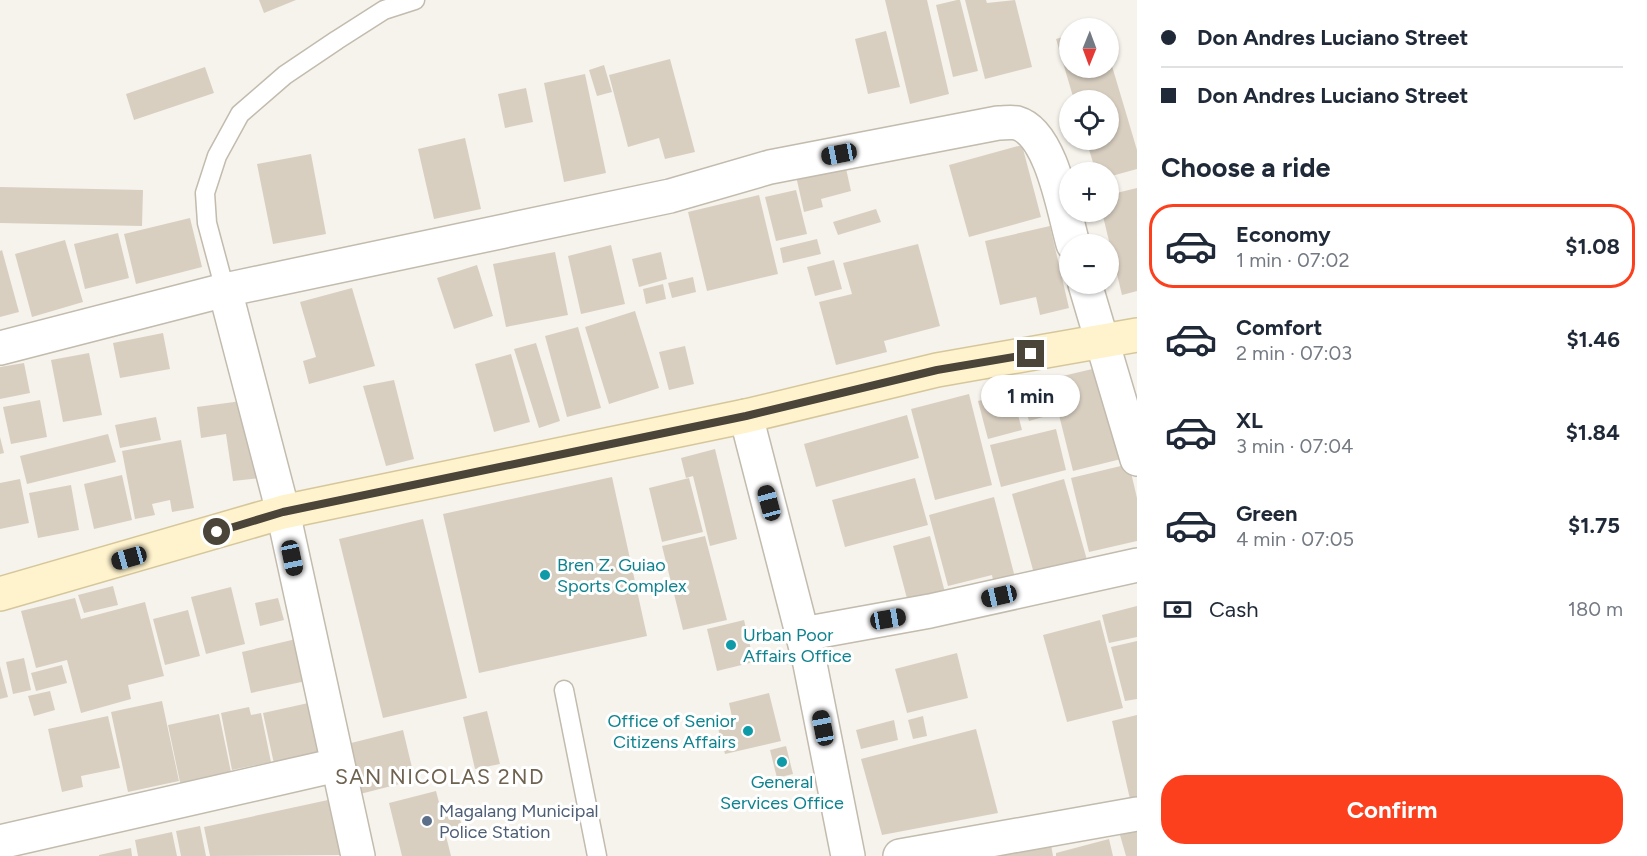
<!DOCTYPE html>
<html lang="en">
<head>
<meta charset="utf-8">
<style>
	body { margin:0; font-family:Figtree,sans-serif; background:#f6f6f7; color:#1f2937; height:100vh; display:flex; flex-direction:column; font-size:22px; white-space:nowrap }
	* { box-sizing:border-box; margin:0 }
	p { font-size:20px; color:#747a83 }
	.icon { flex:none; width:33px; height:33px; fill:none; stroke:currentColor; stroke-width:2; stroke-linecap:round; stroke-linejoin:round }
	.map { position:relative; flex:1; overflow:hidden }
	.sheet { display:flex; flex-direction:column; background:#fff; width:510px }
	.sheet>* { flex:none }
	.guide { display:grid; align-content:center; height:132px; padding:0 24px; background:#fff }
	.needle { width:39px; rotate:181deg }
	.controls { position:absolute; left:1059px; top:18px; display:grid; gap:12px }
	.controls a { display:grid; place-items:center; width:60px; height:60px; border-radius:50%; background:#fff; box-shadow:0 2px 4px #0004; font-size:30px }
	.end { position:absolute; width:27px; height:27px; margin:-14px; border:8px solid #4b4439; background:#fff; box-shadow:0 0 0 3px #fff }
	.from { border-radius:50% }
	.bubble { position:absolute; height:42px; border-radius:21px; background:#fff; box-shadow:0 2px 4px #0004; font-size:20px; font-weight:700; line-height:42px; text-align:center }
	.car { position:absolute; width:18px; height:36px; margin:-18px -9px; border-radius:8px; box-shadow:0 0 4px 2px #0007; background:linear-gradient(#222 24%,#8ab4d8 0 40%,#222 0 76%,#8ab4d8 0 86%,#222 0) }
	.guide b { display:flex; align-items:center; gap:21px; height:57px; font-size:22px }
	.guide b+b { border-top:2px solid #e0e1e3 }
	.guide i { width:15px; height:15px; background:#1f2937 }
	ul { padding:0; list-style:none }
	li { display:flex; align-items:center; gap:18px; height:84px; margin:0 12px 9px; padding:0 12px; border:3px solid transparent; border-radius:24px }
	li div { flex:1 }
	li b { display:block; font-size:22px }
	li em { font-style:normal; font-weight:700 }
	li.selected { border-color:#fc3f1d }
	li>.icon { width:54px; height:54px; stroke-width:1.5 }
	h2 { padding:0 24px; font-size:27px; line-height:72px }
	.pay { display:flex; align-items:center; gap:15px; height:66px; padding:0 24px; font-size:22px }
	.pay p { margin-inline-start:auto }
	.action { display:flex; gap:12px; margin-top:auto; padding:12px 24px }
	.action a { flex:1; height:69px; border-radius:24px; background:#fc3f1d; color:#fff; font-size:24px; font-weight:700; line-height:69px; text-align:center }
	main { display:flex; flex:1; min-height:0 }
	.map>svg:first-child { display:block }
</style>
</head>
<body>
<main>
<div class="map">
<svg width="1137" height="856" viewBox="0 0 1137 856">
	<rect width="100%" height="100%" fill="#f6f3ec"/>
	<path fill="#d8cfc1" d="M259,0H296L264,13Z
		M885,0H927L949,94L910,104Z
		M957,0H960L978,71L953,77L936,5Z
		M965,0H986L987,3L1015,0L1032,67L985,79Z
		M886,31L900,87L868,94L855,39Z
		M1070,35V68H1108L1109,56L1137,150V169L1108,177V172H1096L1086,140H1108V100H1074L1056,39Z
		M670,59L695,152L665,159L659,138L628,147L609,75Z
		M604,65L612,92L597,96L589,70Z
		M205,67L214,93L134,120L126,94Z
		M585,74L606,173L564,182L544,83Z
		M526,88L533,122L505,128L498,94Z
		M465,138L481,209L434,219L418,149Z
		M1022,145L1041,217L969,237L949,165Z
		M311,154L326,234L273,244L257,164Z
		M845,164L851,191L821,199L823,207L804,212L796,176Z
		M0,187L143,190L142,226L0,223Z
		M1137,188V291L1122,295L1102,212H1108V195Z
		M796,190L807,234L776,241L765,197Z
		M759,195L778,274L707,291L688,212Z
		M876,209L881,222L838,235L833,222Z
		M190,218L202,267L136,284L124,234Z
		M1050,226L1069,308L1040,315L1036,297L1000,305L985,241Z
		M118,233L129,278L85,289L74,244Z
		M817,239L821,254L783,263L780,248Z
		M65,240L83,302L32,317L15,254Z
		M918,244L940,326L884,341L887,352L836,365L819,302L852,294L843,263Z
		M611,245L625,304L581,314L568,256Z
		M2,250L19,312L0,317V251Z
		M555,252L568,315L506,327L493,264Z
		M661,252L667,279L639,287L632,259Z
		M834,260L842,289L815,296L807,267Z
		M477,265L493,316L454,329L437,278Z
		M693,277L696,292L672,298L668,283Z
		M663,284L666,299L646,304L643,289Z
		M352,288L375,366L309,384L303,361L316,357L300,302Z
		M635,311L659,388L609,404L585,327Z
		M578,327L601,408L567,417L545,336Z
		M163,333L170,369L120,378L113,343Z
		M536,343L560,421L539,428L514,349Z
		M685,346L694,384L669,390L659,352Z
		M89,353L102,415L63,422L51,360Z
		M511,354L530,422L494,432L475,364Z
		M24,363L30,393L0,399V367Z
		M1105,366L1129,457L1073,471L1050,379Z
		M394,380L414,459L386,466L363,386Z
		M1036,389L1043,417L1029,421L1021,393Z
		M1012,392L1022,430L988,439L978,401Z
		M969,394L992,485L935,500L911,409Z
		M40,400L47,437L11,444L3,407Z
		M249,400L260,478L233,481L226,434L201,438L197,407Z
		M907,415L919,458L816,487L804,444Z
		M156,417L161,440L120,448L115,425Z
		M1056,429L1066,470L1001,487L990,445Z
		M108,434L116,462L27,484L20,456Z
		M0,437L4,453L0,454Z
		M181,440L194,508L172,512L170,500L152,504L155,515L135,519L122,451Z
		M715,449L737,539L710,546L693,476L686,478L681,458Z
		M1129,464L1137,498V541L1089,552L1071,478Z
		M122,475L132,520L94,529L84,484Z
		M612,477L647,636L479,673L443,514Z
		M689,478L703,532L662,542L649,488Z
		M915,478L928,525L845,547L832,500Z
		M20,479L29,523L0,529V483Z
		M1064,479L1089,567L1036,581L1012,494Z
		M71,485L79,530L38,538L29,493Z
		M994,497L1017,585L995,590L992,575L948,586L929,515Z
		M423,519L467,698L383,718L339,539Z
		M705,536L727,620L683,630L662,546Z
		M930,536L946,596L909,606L893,546Z
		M113,586L118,605L84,613L78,595Z
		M231,587L245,644L206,654L191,597Z
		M75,598L81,619L145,602L164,676L128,685L131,699L81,713L67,660L36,668L21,611Z
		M278,598L284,620L260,626L255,603Z
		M1137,606V637L1109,643L1102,615Z
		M188,610L200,656L165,665L153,619Z
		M744,620L754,662L717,671L707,629Z
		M1100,620L1123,708L1067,722L1043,635Z
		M296,639L306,681L251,693L242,652Z
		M1137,641V699L1125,701L1111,647Z
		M957,653L968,698L907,713L895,669Z
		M24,658L31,690L13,694L6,662Z
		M62,665L67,683L36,691L31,673Z
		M0,666L8,697L0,699Z
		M50,691L55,710L34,716L28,696Z
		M769,693L781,741L725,754L716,721L732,717L729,703Z
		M322,700L335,760L276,773L263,713Z
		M162,701L179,781L128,792L111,712Z
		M249,707L251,715L261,713L271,762L232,770L221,713Z
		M487,711L500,764L475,769L463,717Z
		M219,714L232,777L181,787L168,725Z
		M1137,715V797L1130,799L1112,721Z
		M108,716L120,768L81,776L83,787L62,792L48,729Z
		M923,716L927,736L913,739L908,720Z
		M894,720L898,740L861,749L856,730Z
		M976,729L998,813L882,835L861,759Z
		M403,730L415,780L360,794L347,744Z
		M786,746L793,774L777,778L770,750Z
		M436,791L441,810L457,806L463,832L446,836L451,856H402L389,803Z
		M328,800L340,855L210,856L204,827Z
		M200,826L206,856H181L176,831Z
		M1137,831V856H1126L1120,835Z
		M172,832L177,856H138L135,840Z
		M1050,839L1053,856H972Z
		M1109,839L1113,856H1056V853Z
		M131,848L132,856H99V855Z"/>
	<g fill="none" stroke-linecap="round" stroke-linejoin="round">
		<g stroke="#c2bbae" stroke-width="21">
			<path id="lane" d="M225,290L207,223L205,193L217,156L240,114L285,75L337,40L384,10L415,0
				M564,690L597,856"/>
		</g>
		<g stroke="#c2bbae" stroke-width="36">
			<path id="street" d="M1085,284L1137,459
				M225,290L283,512L358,856
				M0,348L225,290L670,196L770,167L998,123C1004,123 1012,122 1017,123C1052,133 1064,213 1073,244
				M746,416L810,664L848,856
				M803,634L930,611L1137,565
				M0,842L337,765
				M900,856L1137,814"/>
		</g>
		<g stroke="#d6c79b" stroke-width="36">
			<path id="secondary" d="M0,594L283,512L746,416L937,370L1137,335"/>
		</g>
		<use href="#lane" stroke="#fff" stroke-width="18"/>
		<use href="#street" stroke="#fff" stroke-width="33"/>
		<use href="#secondary" stroke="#fff3cd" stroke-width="33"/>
	</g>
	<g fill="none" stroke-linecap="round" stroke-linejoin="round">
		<path stroke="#4b4439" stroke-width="8" d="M217,532L283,512L746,416L937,370L1031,354"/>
	</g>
	<g fill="#0f9aa8" stroke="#fff" stroke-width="2">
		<circle cx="545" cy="575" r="6"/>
		<circle cx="731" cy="645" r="6"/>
		<circle cx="748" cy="731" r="6"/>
		<circle cx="782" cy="762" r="6"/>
	</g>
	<circle fill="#5c6f8a" stroke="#fff" stroke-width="2" cx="427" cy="821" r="6"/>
	<g text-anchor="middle" stroke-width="6" stroke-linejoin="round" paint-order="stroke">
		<g font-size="18" fill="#0d838f" stroke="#fff" text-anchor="start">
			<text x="557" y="571">Bren Z. Guiao<tspan x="557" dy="21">Sports Complex</tspan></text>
			<text x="743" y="641">Urban Poor<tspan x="743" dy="21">Affairs Office</tspan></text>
			<text x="736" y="727" text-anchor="end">Office of Senior<tspan x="736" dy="21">Citizens Affairs</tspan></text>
			<text x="782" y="788" text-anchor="middle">General<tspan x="782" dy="21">Services Office</tspan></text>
		</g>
		<g font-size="18" fill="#4e5e75" stroke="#fff" text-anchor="start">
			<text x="439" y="817">Magalang Municipal<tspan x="439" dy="21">Police Station</tspan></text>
		</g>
		<g font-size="21" letter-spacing="1.5" fill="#6e6250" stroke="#fff">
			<text x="440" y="784">SAN NICOLAS 2ND</text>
		</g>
	</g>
</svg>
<div class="controls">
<a><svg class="needle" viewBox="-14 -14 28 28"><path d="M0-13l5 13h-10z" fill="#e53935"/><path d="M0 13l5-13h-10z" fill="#747a83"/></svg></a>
<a><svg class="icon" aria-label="locate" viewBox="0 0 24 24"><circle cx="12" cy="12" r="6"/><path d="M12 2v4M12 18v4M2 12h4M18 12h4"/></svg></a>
<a>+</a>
<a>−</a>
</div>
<i class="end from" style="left:217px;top:532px"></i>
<i class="end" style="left:1031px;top:354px"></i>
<div class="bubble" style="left:981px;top:375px;width:99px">1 min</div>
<i class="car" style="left:839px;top:154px;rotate:259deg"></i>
<i class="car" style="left:769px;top:503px;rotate:345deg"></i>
<i class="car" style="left:129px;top:558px;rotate:254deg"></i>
<i class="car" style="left:292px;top:558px;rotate:168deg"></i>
<i class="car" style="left:999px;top:596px;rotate:257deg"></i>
<i class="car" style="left:888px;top:619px;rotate:80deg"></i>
<i class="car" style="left:823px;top:728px;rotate:349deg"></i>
</div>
<section class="sheet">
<div class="guide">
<b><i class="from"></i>Don Andres Luciano Street</b>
<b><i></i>Don Andres Luciano Street</b>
</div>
<h2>Choose a ride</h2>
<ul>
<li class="selected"><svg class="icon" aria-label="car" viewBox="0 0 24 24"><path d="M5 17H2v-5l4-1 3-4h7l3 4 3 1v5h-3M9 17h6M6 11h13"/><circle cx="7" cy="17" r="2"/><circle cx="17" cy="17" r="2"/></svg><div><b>Economy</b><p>1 min · 07:02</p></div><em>$1.08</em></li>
<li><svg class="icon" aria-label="car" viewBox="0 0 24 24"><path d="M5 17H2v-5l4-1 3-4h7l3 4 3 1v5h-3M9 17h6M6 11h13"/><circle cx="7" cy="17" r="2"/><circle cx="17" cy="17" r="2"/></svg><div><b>Comfort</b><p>2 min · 07:03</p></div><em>$1.46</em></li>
<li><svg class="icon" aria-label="car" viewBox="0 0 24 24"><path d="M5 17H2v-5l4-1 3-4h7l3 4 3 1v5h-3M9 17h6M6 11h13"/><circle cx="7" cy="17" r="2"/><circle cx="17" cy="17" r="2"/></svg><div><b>XL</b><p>3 min · 07:04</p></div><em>$1.84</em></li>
<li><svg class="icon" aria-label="car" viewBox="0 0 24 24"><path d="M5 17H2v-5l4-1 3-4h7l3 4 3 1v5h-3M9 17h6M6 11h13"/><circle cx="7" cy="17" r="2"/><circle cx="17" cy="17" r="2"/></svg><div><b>Green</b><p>4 min · 07:05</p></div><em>$1.75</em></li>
</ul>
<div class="pay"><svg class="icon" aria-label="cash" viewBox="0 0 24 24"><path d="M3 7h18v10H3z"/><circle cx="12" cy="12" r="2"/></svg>Cash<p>180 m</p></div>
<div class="action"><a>Confirm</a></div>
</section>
</main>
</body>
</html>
